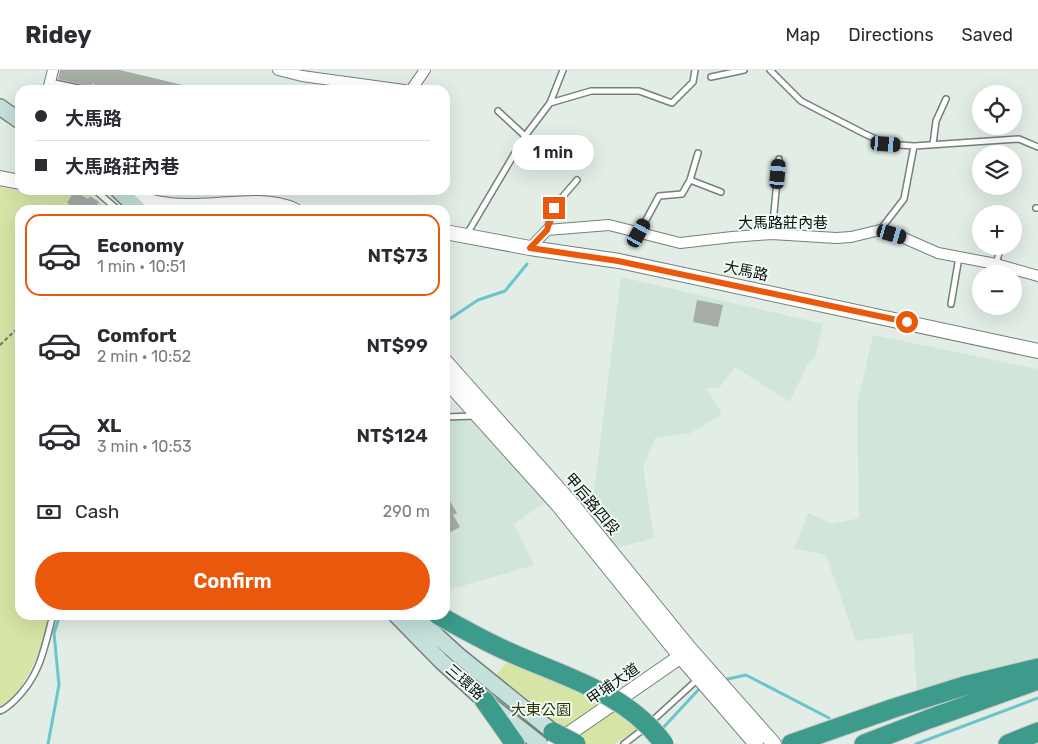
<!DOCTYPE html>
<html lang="en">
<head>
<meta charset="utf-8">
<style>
	body { margin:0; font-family:Rubik,"Noto Sans TC",sans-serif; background:#f7f7f7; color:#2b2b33; height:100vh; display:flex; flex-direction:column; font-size:19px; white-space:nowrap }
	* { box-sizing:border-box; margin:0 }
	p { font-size:16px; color:#7c7c81 }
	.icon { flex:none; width:28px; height:28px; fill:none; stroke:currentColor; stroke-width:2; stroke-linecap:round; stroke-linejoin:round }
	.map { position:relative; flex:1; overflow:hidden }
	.details { position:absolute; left:15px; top:135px; width:435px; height:415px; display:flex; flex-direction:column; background:#fff; border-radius:15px; box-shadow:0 5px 20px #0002 }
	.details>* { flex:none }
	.guide { position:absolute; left:15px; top:15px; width:435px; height:110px; border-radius:15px; box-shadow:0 5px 20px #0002; display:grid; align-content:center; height:110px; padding:0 20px; background:#fff }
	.buttons { position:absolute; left:972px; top:15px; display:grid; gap:10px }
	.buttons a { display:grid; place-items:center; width:50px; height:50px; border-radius:50%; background:#fff; box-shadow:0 5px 20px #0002; font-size:25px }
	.end { position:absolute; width:22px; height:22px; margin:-11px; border:6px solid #ea580c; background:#fff; box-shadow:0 0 0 2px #fff }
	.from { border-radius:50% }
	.bubble { position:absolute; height:35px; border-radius:18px; background:#fff; box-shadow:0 5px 20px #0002; font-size:16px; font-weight:600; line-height:35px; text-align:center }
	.car { position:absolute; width:15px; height:30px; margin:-15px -8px; border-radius:6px; box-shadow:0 0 4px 1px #0007; background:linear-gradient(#222 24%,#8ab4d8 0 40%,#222 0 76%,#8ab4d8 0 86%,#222 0) }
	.guide b { display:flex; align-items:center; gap:18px; height:48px; font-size:19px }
	.guide b+b { border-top:1px solid #e1e1e2 }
	.guide i { width:12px; height:12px; background:#2b2b33 }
	ul { padding:9px 0 0; list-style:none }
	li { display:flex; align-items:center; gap:15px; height:82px; margin:0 10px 8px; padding:0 10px; border:2px solid transparent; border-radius:15px }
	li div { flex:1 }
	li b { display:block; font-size:19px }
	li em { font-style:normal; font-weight:600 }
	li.selected { border-color:#ea580c }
	li>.icon { width:45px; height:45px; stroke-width:1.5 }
	.pay { display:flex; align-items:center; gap:12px; height:55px; padding:0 20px; font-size:19px }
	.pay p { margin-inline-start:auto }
	.action { display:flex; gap:10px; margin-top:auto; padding:10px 20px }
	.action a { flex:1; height:58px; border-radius:30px; background:#ea580c; color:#fff; font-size:20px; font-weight:600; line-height:58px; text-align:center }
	header { display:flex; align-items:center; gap:30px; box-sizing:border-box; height:70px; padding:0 25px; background:#fff; border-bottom:1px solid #e1e1e2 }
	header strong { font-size:24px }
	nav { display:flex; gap:28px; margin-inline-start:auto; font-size:18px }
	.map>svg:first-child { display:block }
</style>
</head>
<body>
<header>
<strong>Ridey</strong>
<nav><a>Map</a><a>Directions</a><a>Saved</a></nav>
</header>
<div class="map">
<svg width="1038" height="674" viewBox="0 0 1038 674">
	<rect width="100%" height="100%" fill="#e2ede6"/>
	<path fill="#d1e5d9" d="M621,207L823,254L815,287L807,295L790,332L735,297L719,318H706L722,344L691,363L655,368L643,397L654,468L612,479L590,454Z
		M873,265L1038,299V593L917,622L913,563L856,571L826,485L794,478L808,443L832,454L859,448L857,336Z
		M470,348L545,432L514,454L534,495L445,521V350Z"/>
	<path fill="#d6e5a6" d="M0,117L33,123L51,120H80L111,140H20V545H52C45,567 29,612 13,627C9,631 4,634 0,637Z
		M507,592L586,621L642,657L614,674H522L485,619Z"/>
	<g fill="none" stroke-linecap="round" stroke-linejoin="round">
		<path stroke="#6bc5cb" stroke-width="3" d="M445,252L478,230L505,221L527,194
			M723,610L746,605L829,648
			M661,660L701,617
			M48,674L59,615L54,563L60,545
			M916,674L1038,628"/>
	</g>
	<path fill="#a6ada4" d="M60,0H120L191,17V20H117L92,14L91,19L88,16L58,9Z
		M74,121L88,129L90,126L99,132L97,135L105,140H78L67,133Z
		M697,230L723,235L718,257L693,252Z
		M445,423L457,443L453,445L460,457L445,465Z"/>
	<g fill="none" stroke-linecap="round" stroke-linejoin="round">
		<g stroke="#76807a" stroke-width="8">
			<path id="service" d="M770,0L801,31L863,63L886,74L914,76L1019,69L1038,77
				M711,7L744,0
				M50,12L87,20
				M550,33L591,21H639L672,33L693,12L695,0
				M498,41L525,66
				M933,74L936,51L946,29
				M690,110L721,122
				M95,120L118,140
				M1036,138H1038
				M547,160L553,138L577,110
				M880,160L904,129L914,76
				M639,163L659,126L682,124L690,110L698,83
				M467,164L525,66L550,33L563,0
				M772,164L779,89
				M996,194L1001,176
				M951,234L959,187
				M445,347L474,346
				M0,641C6,639 11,634 16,629C41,604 44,578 53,545
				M651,652L698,609
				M624,674L645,658"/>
		</g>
		<g stroke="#76807a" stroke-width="12">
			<path id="minor" d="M278,0L302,6L404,20
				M48,20L53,0
				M411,20L425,0
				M530,178L547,160L609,155L680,173L732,167L772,164L836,168L851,167L880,160L904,168L938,183L996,194L1038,206"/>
		</g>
		<g stroke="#76807a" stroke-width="16">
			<path id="tertiary" d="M0,108L20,112
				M123,124C149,132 167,137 195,136C226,136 264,127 294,140
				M445,162L530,178L619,191L1038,281
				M445,291L572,434L690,579L774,674
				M445,309L559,436L680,586L756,674
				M554,674L687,582"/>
		</g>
		<g stroke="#76807a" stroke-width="18">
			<path id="secondary" d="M0,37L20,51
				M118,120L139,140
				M396,545L441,591L484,630L540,674
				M414,545L458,585L553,662"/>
		</g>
		<g stroke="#c9caca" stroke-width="21">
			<path id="motorway" d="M484,630L515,674
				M791,674L894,638L964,616L1038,598
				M864,674L929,649L1038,610
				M1008,674L1038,662"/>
		</g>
		<path stroke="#6f7772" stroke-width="2" stroke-dasharray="4 2.5" stroke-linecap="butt" d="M0,275L20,256"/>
		<use href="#service" stroke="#fff" stroke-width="5"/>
		<use href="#minor" stroke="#fff" stroke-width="10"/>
		<use href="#tertiary" stroke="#fff" stroke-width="14"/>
		<use href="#secondary" stroke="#c4e1dc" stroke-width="15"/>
		<use href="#motorway" stroke="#3c9b8b" stroke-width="19"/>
		<g stroke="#c9caca" stroke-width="21" stroke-linecap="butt">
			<path id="motorway-bridge" d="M438,545C461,558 484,571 509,582C564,607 626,622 664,674
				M553,662L576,674"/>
		</g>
		<use href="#motorway-bridge" stroke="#3c9b8b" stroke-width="19"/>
	</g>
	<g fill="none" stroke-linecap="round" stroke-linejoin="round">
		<path stroke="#ea580c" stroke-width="6" d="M554,138L547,160L530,178L618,191L907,252"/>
	</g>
	<g text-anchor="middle" stroke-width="4" stroke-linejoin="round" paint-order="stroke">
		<g font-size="15" fill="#0b0f0d" stroke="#effbf4">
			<text x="783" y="158">大馬路莊內巷</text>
			<text transform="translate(746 201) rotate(12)" y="5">大馬路</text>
			<text transform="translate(592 434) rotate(50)" y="5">甲后路四段</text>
			<text transform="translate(465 612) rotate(41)" y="5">三環路</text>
			<text transform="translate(613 614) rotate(-35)" y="5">甲埔大道</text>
		</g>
		<g font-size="15" fill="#2d3503" stroke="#effbf4">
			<text x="541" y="645">大東公園</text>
		</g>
	</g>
</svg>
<div class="buttons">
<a><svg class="icon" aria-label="locate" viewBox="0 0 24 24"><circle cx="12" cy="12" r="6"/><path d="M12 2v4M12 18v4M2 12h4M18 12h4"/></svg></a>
<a><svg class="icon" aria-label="layers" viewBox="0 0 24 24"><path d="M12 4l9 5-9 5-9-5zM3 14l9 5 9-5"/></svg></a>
<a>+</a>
<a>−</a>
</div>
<i class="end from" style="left:907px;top:252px"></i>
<i class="end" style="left:554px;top:138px"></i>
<div class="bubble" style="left:512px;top:65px;width:82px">1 min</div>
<i class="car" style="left:886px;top:74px;rotate:94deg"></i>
<i class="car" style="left:778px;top:104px;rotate:5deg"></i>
<i class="car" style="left:639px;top:163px;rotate:29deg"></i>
<i class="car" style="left:892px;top:164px;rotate:106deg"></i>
<div class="guide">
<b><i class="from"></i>大馬路</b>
<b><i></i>大馬路莊內巷</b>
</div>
<section class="details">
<ul>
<li class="selected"><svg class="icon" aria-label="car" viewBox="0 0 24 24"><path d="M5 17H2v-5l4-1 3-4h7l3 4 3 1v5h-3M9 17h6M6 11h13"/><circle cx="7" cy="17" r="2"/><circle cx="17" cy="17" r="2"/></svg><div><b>Economy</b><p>1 min · 10:51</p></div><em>NT$73</em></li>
<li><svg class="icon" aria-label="car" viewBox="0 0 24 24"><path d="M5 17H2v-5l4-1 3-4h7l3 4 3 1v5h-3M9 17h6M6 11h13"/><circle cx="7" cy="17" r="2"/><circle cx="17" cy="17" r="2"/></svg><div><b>Comfort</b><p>2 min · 10:52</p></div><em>NT$99</em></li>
<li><svg class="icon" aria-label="car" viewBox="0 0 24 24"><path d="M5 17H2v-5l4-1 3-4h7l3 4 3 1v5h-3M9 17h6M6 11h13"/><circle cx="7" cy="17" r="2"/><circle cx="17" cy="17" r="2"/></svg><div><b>XL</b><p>3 min · 10:53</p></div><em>NT$124</em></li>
</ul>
<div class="pay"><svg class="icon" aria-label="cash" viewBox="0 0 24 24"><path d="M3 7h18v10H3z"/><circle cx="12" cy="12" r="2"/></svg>Cash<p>290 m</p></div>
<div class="action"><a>Confirm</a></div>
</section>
</div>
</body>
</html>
